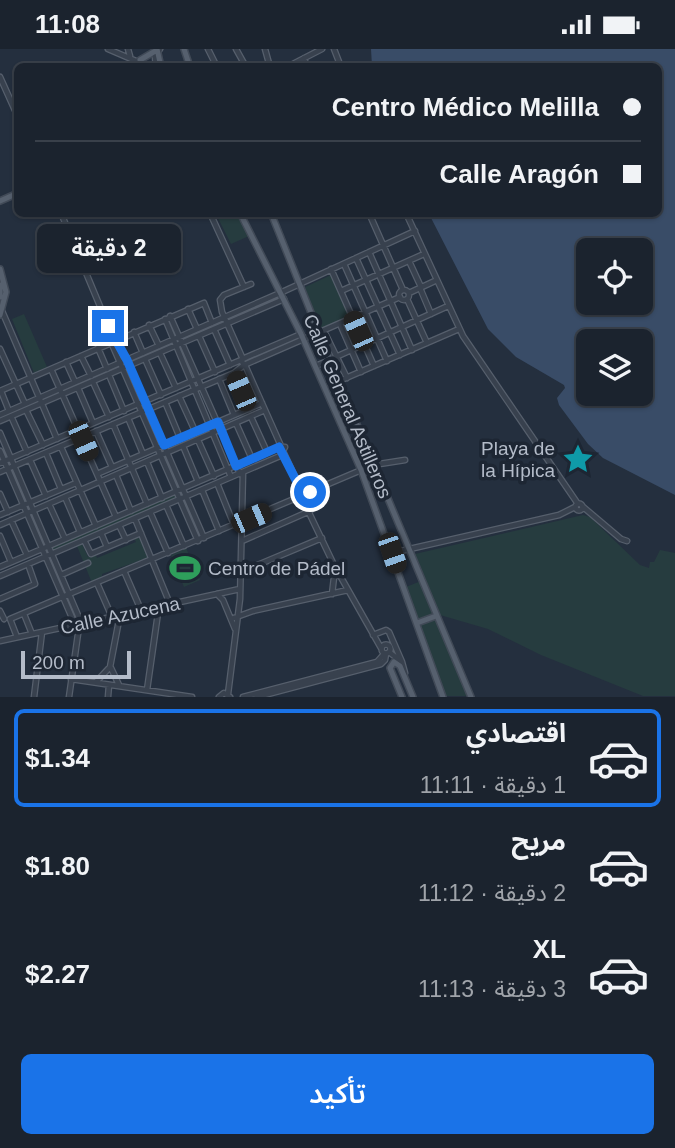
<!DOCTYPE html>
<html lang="ar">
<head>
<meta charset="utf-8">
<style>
	body { margin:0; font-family:Helvetica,"Noto Sans Arabic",sans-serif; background:#242b36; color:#f1f3f6; direction:rtl; height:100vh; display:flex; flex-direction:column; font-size:26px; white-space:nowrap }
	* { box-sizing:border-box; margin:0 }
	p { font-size:23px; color:#a0a4aa }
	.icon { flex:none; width:38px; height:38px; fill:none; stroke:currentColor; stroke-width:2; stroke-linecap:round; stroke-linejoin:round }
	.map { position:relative; height:648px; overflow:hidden; direction:ltr }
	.side { display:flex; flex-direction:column; background:#1b232e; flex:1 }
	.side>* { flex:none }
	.hud { position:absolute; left:14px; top:14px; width:648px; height:154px; border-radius:10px; box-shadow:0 2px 5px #0004,0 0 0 2px #39404a; direction:rtl; display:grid; align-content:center; height:154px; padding:0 21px; background:#1b232e }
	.buttons { position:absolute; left:576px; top:189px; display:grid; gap:14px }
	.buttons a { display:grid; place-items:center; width:77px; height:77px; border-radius:10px; background:#1b232e; box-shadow:0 2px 5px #0004,0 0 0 2px #39404a; font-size:35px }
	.scale { position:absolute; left:21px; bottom:18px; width:110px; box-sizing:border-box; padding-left:7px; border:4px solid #b4bcc9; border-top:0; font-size:19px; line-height:24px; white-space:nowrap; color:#b4bcc9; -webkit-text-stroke:5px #1d2633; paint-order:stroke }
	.end { position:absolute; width:32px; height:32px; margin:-16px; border:9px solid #1a73e8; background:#fff; box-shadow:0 0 0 4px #fff }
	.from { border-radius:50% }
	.bubble { position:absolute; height:49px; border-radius:10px; background:#1b232e; box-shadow:0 2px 5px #0004,0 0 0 2px #39404a; font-size:23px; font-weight:600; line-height:49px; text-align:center; direction:rtl }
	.car { position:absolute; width:21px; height:42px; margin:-21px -10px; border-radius:9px; box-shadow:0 0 5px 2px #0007; background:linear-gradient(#222 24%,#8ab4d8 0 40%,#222 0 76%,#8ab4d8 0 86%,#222 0) }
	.hud b { display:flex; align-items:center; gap:24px; height:66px; font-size:26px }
	.hud b+b { border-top:2px solid #39404a }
	.hud i { width:18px; height:18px; background:#f1f3f6 }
	ul { padding:12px 0 0; list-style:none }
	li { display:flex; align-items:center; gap:21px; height:98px; margin:0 14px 10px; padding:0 7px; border:4px solid transparent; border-radius:10px }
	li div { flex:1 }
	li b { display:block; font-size:26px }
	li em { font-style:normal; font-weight:600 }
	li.current { border-color:#1a73e8 }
	li>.icon { width:63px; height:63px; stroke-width:1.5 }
	.primary-button { display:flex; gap:14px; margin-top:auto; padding:14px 21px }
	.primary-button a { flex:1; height:80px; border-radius:10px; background:#1a73e8; color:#fff; font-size:28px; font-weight:600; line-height:80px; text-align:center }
	.status { display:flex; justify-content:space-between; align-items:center; height:49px; padding:0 35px; background:#1b232e; direction:ltr }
	.status svg { height:19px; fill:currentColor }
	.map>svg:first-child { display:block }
</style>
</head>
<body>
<div class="status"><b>11:08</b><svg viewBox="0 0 49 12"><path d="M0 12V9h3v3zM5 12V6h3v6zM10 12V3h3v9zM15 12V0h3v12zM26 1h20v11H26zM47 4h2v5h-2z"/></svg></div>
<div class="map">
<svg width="675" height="648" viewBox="0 0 675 648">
	<rect width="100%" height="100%" fill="#242f3e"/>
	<path fill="#263c3f" d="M216,165H237L249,187L231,195Z
		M331,226L350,267L320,281L305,238Z
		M24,265L47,318L34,324L12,270Z
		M175,445L178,448L53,502L52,497Z
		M583,466L590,468L640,516L649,519L650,513H654L660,501L675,504V647H643L541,606L488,580L440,566L415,505Z
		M140,486L145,504H148L150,508L102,525V527L92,534L77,497L82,495L88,508L95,505L97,509L136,493L134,489Z
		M186,499L200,531L184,538L171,506Z
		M421,532L433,566L417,572L406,538Z
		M435,570L468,647H445L419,576Z"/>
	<path fill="#394c67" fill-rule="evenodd" d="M371,0H675V446L603,409L588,395L559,356L557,349L565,339L564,336L516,308L488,280L429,165L658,164V18L372,17ZM588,201H640V254H588ZM588,292H640V345H588Z"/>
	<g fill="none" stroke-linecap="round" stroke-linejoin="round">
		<g stroke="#565f6c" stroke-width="7">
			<path id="minor" d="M108,0L150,18
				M128,0L130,7
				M208,0L217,18
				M236,0L246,18
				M265,0L270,18
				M334,0L341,18
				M304,9L307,18
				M156,18L155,8L160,0
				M287,18L322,0
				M0,28L18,68
				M61,164L112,286L127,311L204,489
				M210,164L244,238
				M369,164L403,241
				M406,164L463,287L578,455
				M369,203L412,301
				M356,209L400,306
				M409,212L421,238
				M344,215L387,312
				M331,220L374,317
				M420,239L431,265
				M399 246a5 5 0 1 1 10 0a5 5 0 1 1-10 0Z
				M341,242L424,205
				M409,244L437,231
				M407,250L427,294
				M188,260L197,280
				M2,262L57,390
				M170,267L240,425
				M165,270L231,428
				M340,275L361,323
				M149,276L159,297
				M214,280L230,316
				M324,282L347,329
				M134,283L143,304
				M112,286L111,293L198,492
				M199,287L215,323
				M98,299L107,320
				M0,300L25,355
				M160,304L176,339
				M81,307L91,327
				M242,308L222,263L220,251L224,246L251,235
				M247,308L241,311L244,316L400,248
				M247,308L301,285
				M145,310L161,346
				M66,313L75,333
				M245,316L281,397
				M316,317L448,257
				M51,320L78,381
				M234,324L249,360
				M109,326L124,362
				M219,330L234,366
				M339,332L459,280
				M93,333L109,368
				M78,339L93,374
				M0,342L204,254L212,274
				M1,342L9,362
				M179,347L195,382
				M165,353L180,389
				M26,361L43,396
				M0,366L280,244L415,182
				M11,367L27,403
				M251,368L267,403
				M128,369L143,405
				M0,372L284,250
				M236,374L252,410
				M113,375L147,455
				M96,382L112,418
				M0,384L80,571L69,648
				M81,389L116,468
				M198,391L214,427
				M183,397L198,433
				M61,398L96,477
				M279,398H285L283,402L302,443
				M0,402L76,578
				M46,404L61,440
				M30,411L46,447
				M147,413L162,449
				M0,414L241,311
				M0,423L234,324L244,316
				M97,425L262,354
				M116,426L131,462
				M217,434L234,476
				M202,441L219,482
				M305,443L307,447L304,450L300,446Z
				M307,444L373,416L405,411
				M0,445L8,463
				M65,448L80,483
				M302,449L334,516L381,599
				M575.5 458a3.5 3.5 0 1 1 7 0a3.5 3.5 0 1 1-7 0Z
				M49,455L65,490
				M166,456L184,497
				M582,457L621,490L627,492
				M150,463L168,504
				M0,466L76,434
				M135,470L170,555
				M11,471L27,506
				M0,476L265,361
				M119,476L126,491
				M101,484L107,498
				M0,487L11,513
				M84,491L91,505L141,484
				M242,492L310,462
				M392,504L559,466L575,458
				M0,518L279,398
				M124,522L141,561
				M241,523L322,489
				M61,526L88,514
				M0,527L280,407L282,403
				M97,534L112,568
				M217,545L223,551L235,580
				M332,545L335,520
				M0,550L35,535L28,515
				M0,562L4,570
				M24,565L32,585
				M231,570L253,562L348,541
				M373,586L386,581L389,583L402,613
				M17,588L10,570L301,447
				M0,592L240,540
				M381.5 600a4.5 4.5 0 1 1 9 0a4.5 4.5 0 1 1-9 0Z
				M389,603L402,613L405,624
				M111,619L119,636
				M71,630L192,648
				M96,633L110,618L120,566
				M147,641L159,557
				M228,645L240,550L243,423
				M34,648L42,583
				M108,648L109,636
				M219,648L224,644L230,648
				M243,648L377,613L384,605
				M257,648L381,615L385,611L386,605"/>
		</g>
		<g stroke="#414a57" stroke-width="8">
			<path id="major" d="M157,0L161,18
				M184,0L190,18
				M140,11L157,1
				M0,152L18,144
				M240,164L301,285L361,421L443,648
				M271,164L330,311L471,648
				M0,220L6,243L0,266
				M0,236V248
				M417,574L436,567
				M402,648L390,619L394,613L400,617L413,648"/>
		</g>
		<use href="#minor" stroke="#38414e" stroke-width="4.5"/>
		<use href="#major" stroke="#56606e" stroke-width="5"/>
	</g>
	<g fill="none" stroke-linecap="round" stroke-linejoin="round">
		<path stroke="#1a73e8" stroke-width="9" d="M108,277L127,311L164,396L218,373L236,417L279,398L302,443H310"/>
	</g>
	<defs>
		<g id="sight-bare" transform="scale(2.415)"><path d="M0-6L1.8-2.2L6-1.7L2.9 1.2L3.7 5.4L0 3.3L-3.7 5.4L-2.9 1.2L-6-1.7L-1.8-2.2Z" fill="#0f9aa8" stroke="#1d2633" stroke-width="2.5" paint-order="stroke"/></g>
		<g id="stadium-bare" transform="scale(2.415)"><path d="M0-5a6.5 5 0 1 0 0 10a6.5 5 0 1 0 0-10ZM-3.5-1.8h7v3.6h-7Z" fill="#2e9e5b" stroke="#1d2633" stroke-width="2.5" paint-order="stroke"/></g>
	</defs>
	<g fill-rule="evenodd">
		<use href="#sight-bare" x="578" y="410"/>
		<use href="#stadium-bare" x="185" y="519"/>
	</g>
	<g text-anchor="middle" stroke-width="7" stroke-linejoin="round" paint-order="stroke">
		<g font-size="19" fill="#b4bcc9" stroke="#1d2633">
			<text transform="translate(348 357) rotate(67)" y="7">Calle General Astilleros</text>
			<text transform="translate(120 566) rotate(-12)" y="7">Calle Azucena</text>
		</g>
		<g font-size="19" fill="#b4bcc9" stroke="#1d2633" text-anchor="end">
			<text x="555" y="406">Playa de<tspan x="555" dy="22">la Hípica</tspan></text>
			<text x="208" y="526" text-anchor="start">Centro de Pádel</text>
		</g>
	</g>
</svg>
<div class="buttons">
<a><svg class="icon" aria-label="locate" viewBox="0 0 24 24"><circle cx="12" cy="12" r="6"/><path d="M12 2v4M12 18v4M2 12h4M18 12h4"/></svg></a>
<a><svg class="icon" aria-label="layers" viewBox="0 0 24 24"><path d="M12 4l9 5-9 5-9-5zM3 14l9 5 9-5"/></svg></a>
</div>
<div class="scale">200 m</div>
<i class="end from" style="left:310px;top:443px"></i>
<i class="end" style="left:108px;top:277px"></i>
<div class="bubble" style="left:37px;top:175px;width:144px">2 دقيقة</div>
<i class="car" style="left:358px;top:282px;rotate:336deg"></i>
<i class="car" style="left:241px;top:342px;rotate:337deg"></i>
<i class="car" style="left:83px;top:392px;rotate:156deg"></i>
<i class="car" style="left:251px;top:469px;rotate:67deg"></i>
<i class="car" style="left:392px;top:504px;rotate:161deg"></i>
<div class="hud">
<b><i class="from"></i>Centro Médico Melilla</b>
<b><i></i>Calle Aragón</b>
</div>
</div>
<section class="side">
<ul>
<li class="current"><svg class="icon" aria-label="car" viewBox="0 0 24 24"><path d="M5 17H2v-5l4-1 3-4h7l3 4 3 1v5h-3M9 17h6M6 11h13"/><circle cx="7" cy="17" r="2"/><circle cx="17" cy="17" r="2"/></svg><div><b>اقتصادي</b><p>1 دقيقة · 11:11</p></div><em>$1.34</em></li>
<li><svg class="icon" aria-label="car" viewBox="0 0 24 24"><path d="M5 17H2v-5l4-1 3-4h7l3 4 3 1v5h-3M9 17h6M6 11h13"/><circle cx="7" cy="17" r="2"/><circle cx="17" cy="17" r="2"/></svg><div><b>مريح</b><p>2 دقيقة · 11:12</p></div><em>$1.80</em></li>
<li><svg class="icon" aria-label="car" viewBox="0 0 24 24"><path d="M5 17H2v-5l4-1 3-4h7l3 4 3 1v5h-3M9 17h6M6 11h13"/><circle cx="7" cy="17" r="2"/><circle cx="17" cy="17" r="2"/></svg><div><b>XL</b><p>3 دقيقة · 11:13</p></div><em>$2.27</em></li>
</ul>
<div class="primary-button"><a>تأكيد</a></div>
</section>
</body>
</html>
